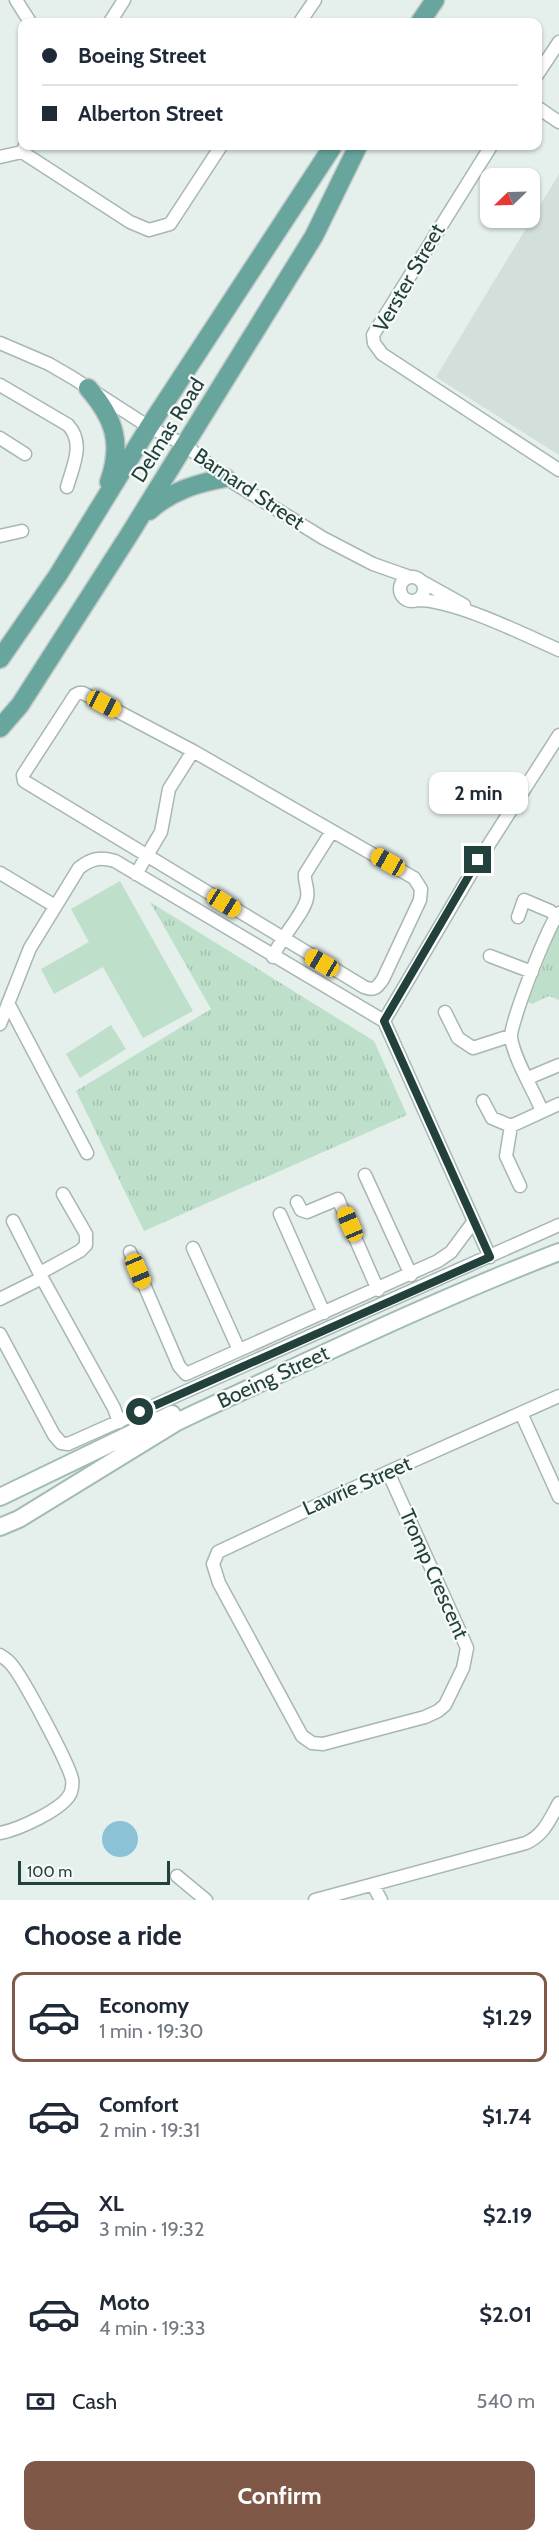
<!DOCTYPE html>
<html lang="en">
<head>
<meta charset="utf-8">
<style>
	body { margin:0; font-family:Cabin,sans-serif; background:#f2f2f3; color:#1f2937; height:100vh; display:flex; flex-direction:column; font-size:22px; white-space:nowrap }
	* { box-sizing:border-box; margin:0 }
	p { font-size:20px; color:#747a83 }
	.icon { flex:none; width:33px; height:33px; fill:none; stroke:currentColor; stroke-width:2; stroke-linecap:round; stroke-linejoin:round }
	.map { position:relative; height:1900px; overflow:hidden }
	.sheet { display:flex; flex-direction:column; background:#fff; flex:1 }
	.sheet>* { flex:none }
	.banner { position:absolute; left:18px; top:18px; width:524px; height:132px; border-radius:12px; box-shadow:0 2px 4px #0004; display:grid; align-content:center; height:132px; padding:0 24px; background:#fff }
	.needle { width:39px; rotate:247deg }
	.fabs { position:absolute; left:480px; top:168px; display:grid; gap:12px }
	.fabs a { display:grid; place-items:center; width:60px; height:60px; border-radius:12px; background:#fff; box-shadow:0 2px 4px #0004; font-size:30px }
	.scale { position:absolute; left:18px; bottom:15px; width:152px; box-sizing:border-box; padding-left:6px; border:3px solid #23413c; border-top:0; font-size:16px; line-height:21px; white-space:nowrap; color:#23413c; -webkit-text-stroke:4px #f6fbf9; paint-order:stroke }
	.end { position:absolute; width:27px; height:27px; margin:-14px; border:8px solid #23413c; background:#fff; box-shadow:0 0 0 3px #fff }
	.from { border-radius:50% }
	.bubble { position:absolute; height:42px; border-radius:12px; background:#fff; box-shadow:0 2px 4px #0004; font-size:20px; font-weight:700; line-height:42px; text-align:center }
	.car { position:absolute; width:18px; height:36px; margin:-18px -9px; border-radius:8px; box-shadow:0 0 4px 2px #0007; background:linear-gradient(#f5c518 24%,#345 0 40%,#f5c518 0 76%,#345 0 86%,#f5c518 0) }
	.banner b { display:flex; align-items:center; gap:21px; height:57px; font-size:22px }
	.banner b+b { border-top:2px solid #e0e1e3 }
	.banner i { width:15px; height:15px; background:#1f2937 }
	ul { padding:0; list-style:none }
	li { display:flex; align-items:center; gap:18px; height:90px; margin:0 12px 9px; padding:0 12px; border:3px solid transparent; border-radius:12px }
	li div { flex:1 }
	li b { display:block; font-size:22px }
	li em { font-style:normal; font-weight:700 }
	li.active { border-color:#805847 }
	li>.icon { width:54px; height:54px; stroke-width:1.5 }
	h2 { padding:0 24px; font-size:27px; line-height:72px }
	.pay { display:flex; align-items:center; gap:15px; height:66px; padding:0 24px; font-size:22px }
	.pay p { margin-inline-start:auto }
	.primary-button { display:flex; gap:12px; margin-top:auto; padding:12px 24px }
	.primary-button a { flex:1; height:69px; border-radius:12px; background:#805847; color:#fff; font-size:24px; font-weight:700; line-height:69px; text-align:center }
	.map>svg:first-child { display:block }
</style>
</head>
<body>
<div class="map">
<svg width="559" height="1900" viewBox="0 0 559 1900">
	<defs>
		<pattern id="park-tufts" width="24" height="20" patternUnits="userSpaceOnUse" patternTransform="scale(1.5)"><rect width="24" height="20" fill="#bee0ca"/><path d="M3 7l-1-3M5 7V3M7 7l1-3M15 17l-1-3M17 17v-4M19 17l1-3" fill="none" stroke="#a3c1ae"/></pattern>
	</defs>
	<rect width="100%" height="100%" fill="#e5efeb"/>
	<path fill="#d3dfda" d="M559,174V455L436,377Z"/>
	<path fill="#bee0ca" d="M120,881L193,1011L143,1038L103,967L54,994L41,969L89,942L71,909Z
		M111,1025L126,1049L80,1078L66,1054Z"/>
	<path fill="url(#park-tufts)" d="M150,902L374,1041L407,1115L144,1231L76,1091L211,1009Z
		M559,923V1000L549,996L532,1004L528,1002Z"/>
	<path fill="#8cc2d5" d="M102 1839a18 18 0 1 1 36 0a18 18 0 1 1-36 0Z"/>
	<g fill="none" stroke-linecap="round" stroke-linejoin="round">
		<g stroke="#a7b7b3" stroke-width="15">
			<path id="street" d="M16,0L30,22
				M110,22L124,0
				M300,22L315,0
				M537,75L559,42
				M537,107L559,122
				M491,146L373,335L374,343L382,354L559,470
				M22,152L130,222L149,230L170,224L221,146
				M0,157L22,152L25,146
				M0,343L49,364L73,378L149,427L185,445L226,478L323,538L373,564L410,577
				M0,385L68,425C85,443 73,466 67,487
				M0,438L25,454
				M0,536L22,531
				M400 589a12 12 0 1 1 24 0a12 12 0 1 1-24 0Z
				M421,581L464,605
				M416,600C453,599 523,634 559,650
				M79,693H83L193,751L414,878L421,889L420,900L383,979C377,988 374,991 364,987L24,781L23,775L75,695Z
				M0,873L55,906
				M136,874L161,832L169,789L193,751
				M518,917L524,900L550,911L556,916
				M490,956L532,972
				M273,957C280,938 304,914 307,898C309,889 304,882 305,874L332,831
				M8,1003L87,1153
				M445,1012L458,1038L473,1048L510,1036
				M384,1021L479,860L559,735
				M0,1024L30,948L79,868C92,858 100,857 115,861L384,1021L490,1257
				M528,1078L559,1065
				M483,1101L492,1118L511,1126L559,1104
				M542,1111C533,1089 515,1061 511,1038C509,1026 549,922 559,913
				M511,1126L506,1156L520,1186
				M365,1175L411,1275
				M297,1202L301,1210L307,1212L338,1199L378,1290
				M280,1214L324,1313
				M193,1248L239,1350
				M130,1252L179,1366L186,1374L438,1261L451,1252L474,1221
				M40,1273L80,1251L86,1245V1234L63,1194
				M42,1278L114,1408L119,1422
				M0,1299L42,1278L13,1221
				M0,1334L54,1435L61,1443L68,1444L559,1225
				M521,1413L559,1497
				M388,1472L460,1632L467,1648L463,1668L445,1705L438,1711L425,1717L323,1744L312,1743L302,1736L219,1583L213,1564L218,1552L388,1472L559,1396
				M0,1655C4,1658 8,1660 11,1664C22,1676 68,1762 72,1779C73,1783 72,1788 71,1792C65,1809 17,1830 0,1833
				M177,1876L206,1900
				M373,1885L381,1900
				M315,1900L526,1843C544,1835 550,1819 559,1803"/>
		</g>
		<g stroke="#a3bbb5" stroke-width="20">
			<path id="secondary" d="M0,1497L172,1414
				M0,1527L19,1519L177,1422L200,1411C319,1356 437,1299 559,1252"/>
		</g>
		<g stroke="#c1cac8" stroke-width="21">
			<path id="primary" d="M420,22L435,0
				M88,388C114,418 123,443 109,482
				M149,511C171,491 197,483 226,478
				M0,659L58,575L149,427L333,146
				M0,728L20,705L129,535L314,236L358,146"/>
		</g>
		<use href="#street" stroke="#fff" stroke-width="12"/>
		<use href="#secondary" stroke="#fff" stroke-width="16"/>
		<use href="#primary" stroke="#68a59c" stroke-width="18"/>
	</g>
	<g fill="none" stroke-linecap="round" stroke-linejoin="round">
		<path stroke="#23413c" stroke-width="8" d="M140,1412L490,1257L384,1021L478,860"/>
	</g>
	<g text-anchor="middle" stroke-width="4.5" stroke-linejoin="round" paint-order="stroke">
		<g font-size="21" fill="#23413c" stroke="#f6fbf9">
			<text transform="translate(409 278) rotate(-60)" y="7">Verster Street</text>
			<text transform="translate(168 430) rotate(-58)" y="7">Delmas Road</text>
			<text transform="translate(249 489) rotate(34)" y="7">Barnard Street</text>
			<text transform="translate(273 1377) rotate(-25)" y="7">Boeing Street</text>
			<text transform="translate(357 1486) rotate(-24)" y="7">Lawrie Street</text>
			<text transform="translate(434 1574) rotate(66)" y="7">Tromp Crescent</text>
		</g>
	</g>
</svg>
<div class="fabs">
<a><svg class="needle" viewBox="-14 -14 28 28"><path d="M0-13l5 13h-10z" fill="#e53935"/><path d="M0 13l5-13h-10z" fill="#747a83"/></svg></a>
</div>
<div class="scale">100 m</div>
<i class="end from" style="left:140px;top:1412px"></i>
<i class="end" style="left:478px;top:860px"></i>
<div class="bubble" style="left:429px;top:772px;width:99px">2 min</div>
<i class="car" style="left:104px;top:704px;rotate:118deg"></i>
<i class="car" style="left:388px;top:862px;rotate:299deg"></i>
<i class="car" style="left:224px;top:903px;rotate:122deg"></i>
<i class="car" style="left:322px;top:963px;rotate:300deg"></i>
<i class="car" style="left:350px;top:1224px;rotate:337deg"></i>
<i class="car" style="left:138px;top:1271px;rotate:157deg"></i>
<div class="banner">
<b><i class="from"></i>Boeing Street</b>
<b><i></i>Alberton Street</b>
</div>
</div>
<section class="sheet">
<h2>Choose a ride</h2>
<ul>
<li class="active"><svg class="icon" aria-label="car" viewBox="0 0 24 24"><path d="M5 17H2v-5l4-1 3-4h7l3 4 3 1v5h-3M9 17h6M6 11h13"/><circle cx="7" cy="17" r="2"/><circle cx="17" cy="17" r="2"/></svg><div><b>Economy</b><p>1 min · 19:30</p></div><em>$1.29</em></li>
<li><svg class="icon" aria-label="car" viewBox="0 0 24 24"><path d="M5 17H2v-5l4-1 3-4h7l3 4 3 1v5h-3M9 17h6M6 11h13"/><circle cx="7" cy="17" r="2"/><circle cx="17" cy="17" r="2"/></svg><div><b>Comfort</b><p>2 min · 19:31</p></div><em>$1.74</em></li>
<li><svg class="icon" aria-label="car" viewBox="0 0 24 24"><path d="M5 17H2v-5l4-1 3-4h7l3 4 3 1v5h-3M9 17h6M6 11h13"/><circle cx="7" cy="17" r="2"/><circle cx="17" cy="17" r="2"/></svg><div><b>XL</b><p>3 min · 19:32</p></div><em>$2.19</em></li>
<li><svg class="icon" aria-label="car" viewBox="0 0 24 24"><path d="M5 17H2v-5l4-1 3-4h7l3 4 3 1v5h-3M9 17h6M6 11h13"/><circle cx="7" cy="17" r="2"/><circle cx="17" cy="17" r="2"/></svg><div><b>Moto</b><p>4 min · 19:33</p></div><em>$2.01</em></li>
</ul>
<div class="pay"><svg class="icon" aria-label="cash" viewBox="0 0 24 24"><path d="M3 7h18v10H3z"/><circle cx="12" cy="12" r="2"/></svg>Cash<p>540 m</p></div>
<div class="primary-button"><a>Confirm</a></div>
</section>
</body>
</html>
